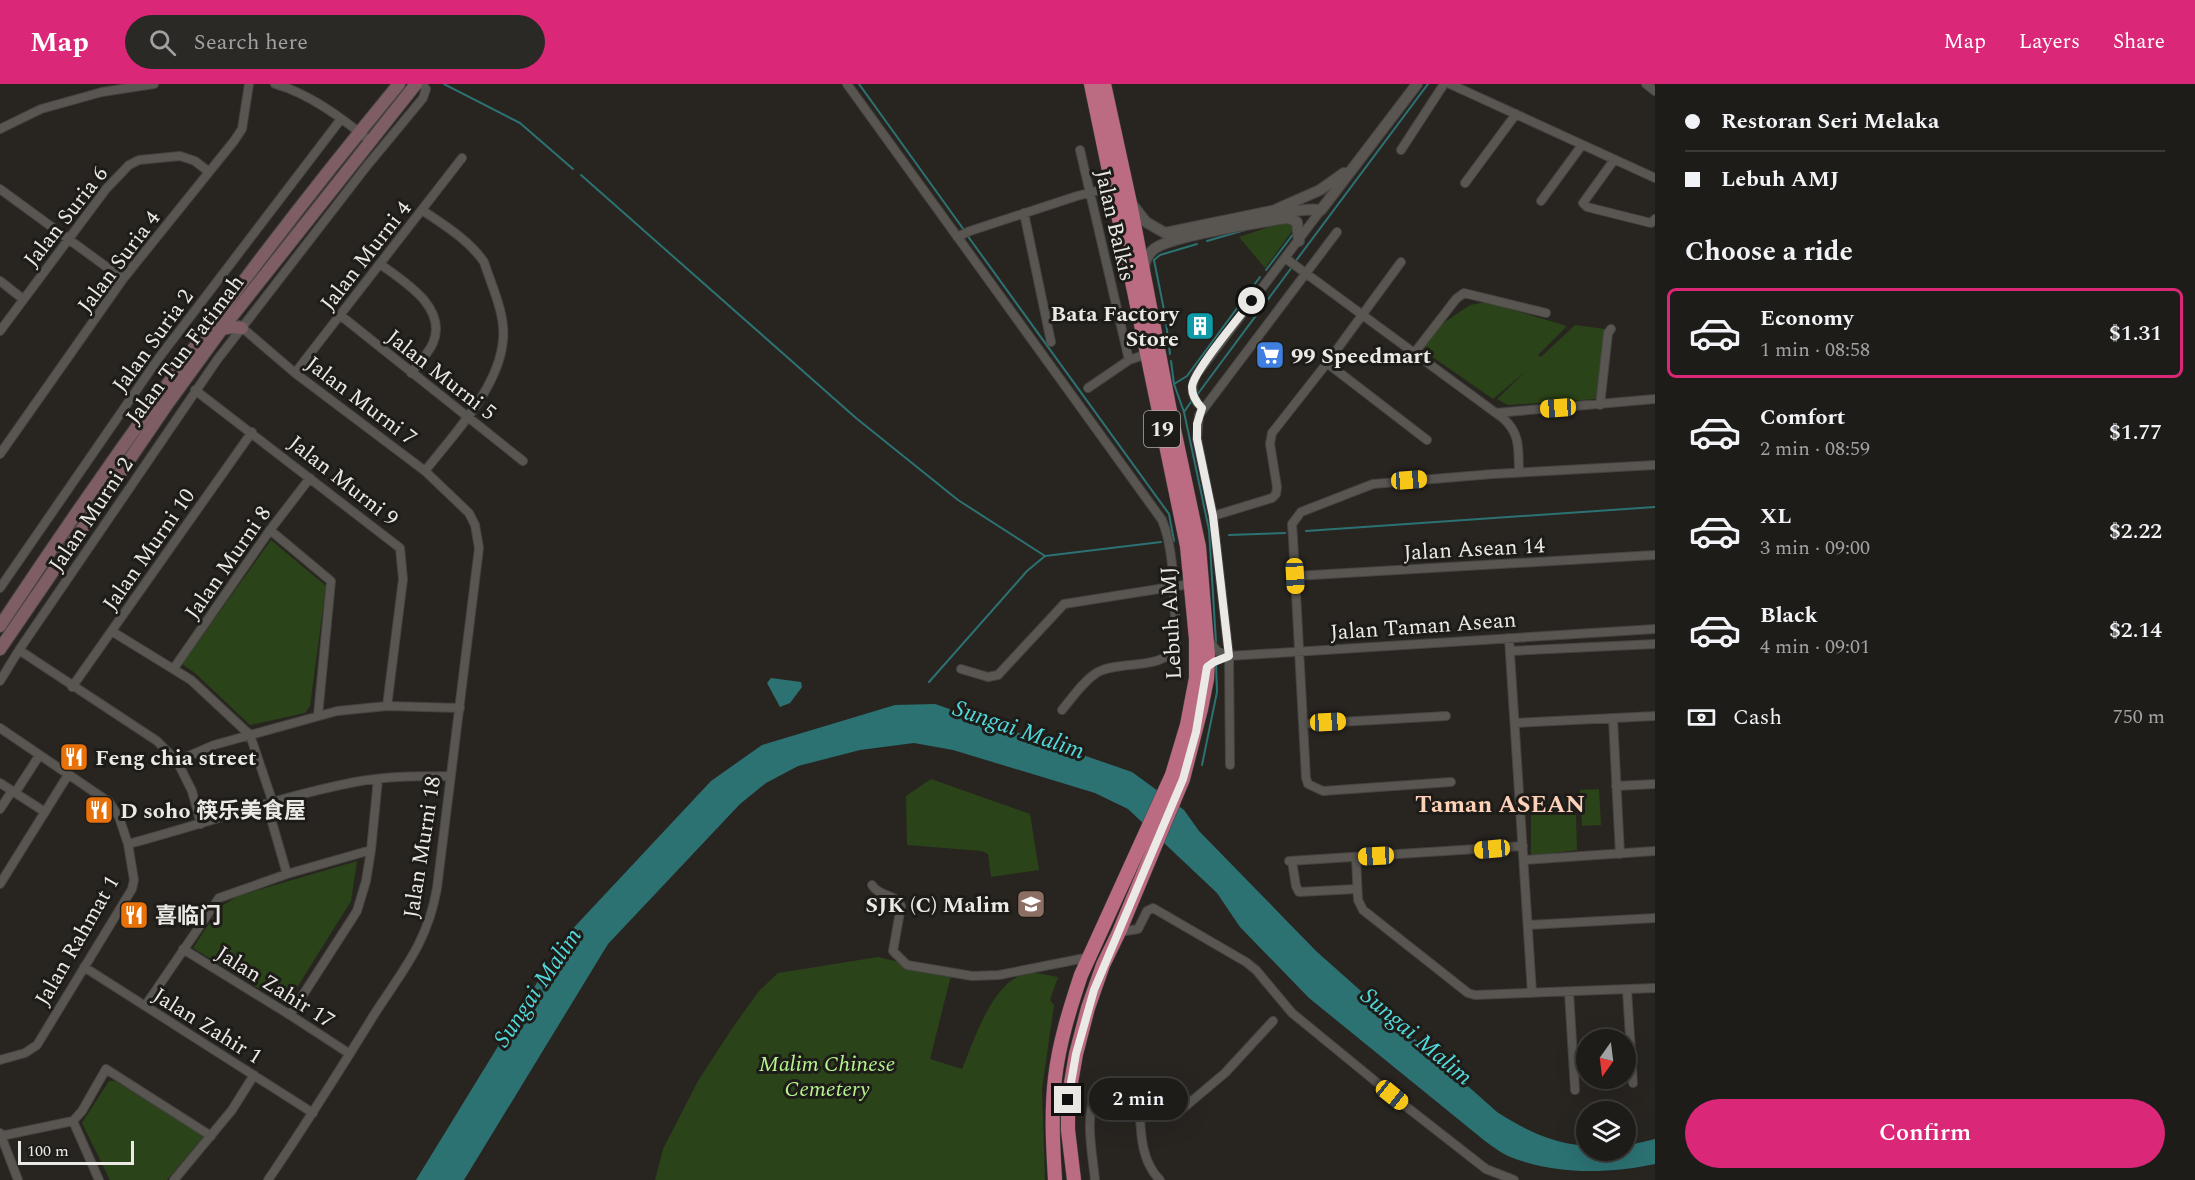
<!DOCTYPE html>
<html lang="en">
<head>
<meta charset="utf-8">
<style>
	body { margin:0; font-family:Spectral,"Noto Sans SC",serif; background:#2b2926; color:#f1f3f6; height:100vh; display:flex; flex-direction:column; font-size:22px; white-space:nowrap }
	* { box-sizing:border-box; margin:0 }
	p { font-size:20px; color:#a1a1a2 }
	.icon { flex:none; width:33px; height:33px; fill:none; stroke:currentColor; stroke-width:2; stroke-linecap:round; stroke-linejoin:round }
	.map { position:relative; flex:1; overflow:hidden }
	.side { display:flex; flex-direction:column; background:#1e1c19; width:540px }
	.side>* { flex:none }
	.guide { display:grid; align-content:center; height:132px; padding:0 30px; background:#1e1c19 }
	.needle { width:39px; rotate:194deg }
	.controls { position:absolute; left:1576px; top:945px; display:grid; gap:12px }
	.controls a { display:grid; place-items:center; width:60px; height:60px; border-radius:50%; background:#1e1c19; box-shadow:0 6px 24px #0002,0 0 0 2px #3c3a38; font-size:30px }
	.scale { position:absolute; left:18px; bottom:15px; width:116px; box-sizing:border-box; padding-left:6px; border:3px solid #ebe9e6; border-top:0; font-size:16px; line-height:21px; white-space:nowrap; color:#ebe9e6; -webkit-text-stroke:4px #1e1c18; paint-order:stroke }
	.end { position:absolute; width:27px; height:27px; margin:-14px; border:8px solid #ebe9e6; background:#111; box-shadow:0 0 0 3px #111 }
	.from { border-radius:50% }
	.bubble { position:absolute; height:42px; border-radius:21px; background:#1e1c19; box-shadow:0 6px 24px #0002,0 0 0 2px #3c3a38; font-size:20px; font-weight:600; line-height:42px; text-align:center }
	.car { position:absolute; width:18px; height:36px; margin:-18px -9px; border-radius:8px; box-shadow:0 0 4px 2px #0007; background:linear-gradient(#f5c518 24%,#345 0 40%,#f5c518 0 76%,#345 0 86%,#f5c518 0) }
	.guide b { display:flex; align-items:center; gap:21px; height:57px; font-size:22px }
	.guide b+b { border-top:2px solid #3c3a38 }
	.guide i { width:15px; height:15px; background:#f1f3f6 }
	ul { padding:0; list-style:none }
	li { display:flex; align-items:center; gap:18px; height:90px; margin:0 12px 9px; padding:0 18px; border:3px solid transparent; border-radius:9px }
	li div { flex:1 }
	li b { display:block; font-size:22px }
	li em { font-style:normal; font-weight:600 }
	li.active { border-color:#db2777 }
	li>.icon { width:54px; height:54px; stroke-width:1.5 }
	h2 { padding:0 30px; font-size:27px; line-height:72px }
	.pay { display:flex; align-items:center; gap:15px; height:66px; padding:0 30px; font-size:22px }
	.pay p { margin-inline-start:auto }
	.action { display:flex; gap:12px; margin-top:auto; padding:12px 30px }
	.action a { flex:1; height:69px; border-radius:36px; background:#db2777; color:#fff; font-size:24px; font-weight:600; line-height:69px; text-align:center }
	header { display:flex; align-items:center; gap:36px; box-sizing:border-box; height:84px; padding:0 30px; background:#db2777; color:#fff }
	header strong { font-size:28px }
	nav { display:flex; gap:33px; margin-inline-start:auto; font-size:21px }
	.search { width:420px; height:54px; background:#2b2926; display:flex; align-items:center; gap:15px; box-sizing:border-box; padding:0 21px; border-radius:33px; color:#a1a1a2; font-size:22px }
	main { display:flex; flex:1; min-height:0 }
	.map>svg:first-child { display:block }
</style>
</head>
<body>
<header>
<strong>Map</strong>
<div class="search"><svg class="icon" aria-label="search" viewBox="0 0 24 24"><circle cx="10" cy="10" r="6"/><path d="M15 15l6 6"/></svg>Search here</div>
<nav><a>Map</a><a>Layers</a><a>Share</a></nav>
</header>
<main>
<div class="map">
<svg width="1655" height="1096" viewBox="0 0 1655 1096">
	<rect width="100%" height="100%" fill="#282521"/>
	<path fill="#2a4318" d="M1284,138L1293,140V146L1265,184L1239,153Z
		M1486,218L1567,242L1538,271L1541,273L1575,241L1605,245L1597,315L1508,321L1497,315L1526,287L1493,315L1424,267L1430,248L1470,221Z
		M271,456L326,502L310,622L305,629L250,641L195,589L182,580Z
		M931,695L1030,730L1039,786L991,793L988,770L982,767L907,761L906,712Z
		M1599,705L1601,741L1582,742L1580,706Z
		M1531,729L1576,731L1577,766L1531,772Z
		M357,777L351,817L286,921L193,864L220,823L238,812Z
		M878,873L951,891L930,975L962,985C974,957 992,898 1025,890C1034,887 1049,892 1058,893L1050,916L1054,921L1042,1005L1045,1096H655L663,1065L698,997L731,946L759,907L778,889Z
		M109,997H115L204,1052L167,1096H110L82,1039Z"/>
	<path fill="#2c7273" d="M771,594L801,598L802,603L790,619L780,623L767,599Z
		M935,620L1132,688L1184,726L1199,747L1316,867L1497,1028C1527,1047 1551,1059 1587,1062V1066H1626V1062L1655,1055V1080C1607,1090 1554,1091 1508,1072C1500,1068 1492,1062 1485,1057L1309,914L1240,843L1217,809L1128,725L1095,709L953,666L914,659L860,666L798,682L766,699L740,720L608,860L464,1096H416L565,853L711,697L762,661L895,621Z"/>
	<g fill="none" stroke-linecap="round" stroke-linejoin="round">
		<path stroke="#2c7273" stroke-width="2" d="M444,0L520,39L573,85
			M859,0L964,146
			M581,91L856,334L958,416L1045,472
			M967,151L1169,430L1174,457
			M1207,157L1245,146
			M1295,178L1428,0
			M1266,186L1294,149
			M1170,270L1165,231L1154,176L1160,171L1197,160
			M1171,277L1174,300L1184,328L1209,446L1216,558
			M1174,300L1187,292L1260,193
			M1197,311L1292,183
			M1184,328L1193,315
			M1306,447L1655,423
			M1229,451L1285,449
			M929,598L1027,487L1045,472L1161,458
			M1202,681L1217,608L1216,580"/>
		<g stroke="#454340" stroke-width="10">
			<path id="minor" d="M275,0C310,10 342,34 370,57
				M847,0L1162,436C1176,469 1174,525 1176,561C1166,587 1120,576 1098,588C1084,596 1072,614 1062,626
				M1450,0L1655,94
				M1646,0L1655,7
				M0,45L41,25L102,8L154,0
				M1080,66L1129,276L1147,270
				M1401,66L1444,0
				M1614,76L1583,119L1587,123L1651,139L1655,135
				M1465,99L1516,30
				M0,105L123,195
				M1541,117L1582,61
				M422,126C444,141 469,156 484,178C490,197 499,216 502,235C513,290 456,347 425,387
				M1024,129L1051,258
				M957,153L970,147L1077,112L1112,103
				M1285,174L1504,335C1521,351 1518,366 1519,388
				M380,180C403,197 448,223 433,259C428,270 418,280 411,289
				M0,197L23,215
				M340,231L523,377
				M239,241L295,289L425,387L469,429L475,441L479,464L437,804C427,861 401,888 372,934C338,989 304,1043 268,1096
				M0,247L106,105L129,81L139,76L180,72L195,77L209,88
				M1415,268L1456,215L1464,209L1546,229
				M1327,279L1427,356
				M295,289L462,74
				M1088,304L1129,276
				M195,306L400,464L403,495L387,622
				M1600,321L1608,249L1611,245
				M1202,324C1191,314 1190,303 1197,290L1321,126
				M1496,329L1655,315
				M0,370L123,195L234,57L242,45L249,0
				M1213,432L1272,414L1276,410L1277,403L1270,360L1272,349L1327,279L1401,178
				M270,446L331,497L318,631
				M1295,492L1655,471
				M0,504L158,275L341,35
				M113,548L191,596L250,651L273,719
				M1509,554L1532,909
				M1209,556L1217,567L1229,572L1655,545
				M19,566L157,657L177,677L192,707L201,740
				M1510,567L1655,560
				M174,584L270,446L310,394
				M961,585L988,593L998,591L1064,520L1190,500
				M0,597L19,566L217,276L366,83L423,14L426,5L422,0
				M72,603L252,348
				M1613,635L1620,770
				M1515,639L1655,632
				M1304,640L1446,632
				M0,644L109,718L119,733L128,760L134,796L132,805L37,961L25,969L0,976
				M177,677L214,661L337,627L387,622L460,624
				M1230,681L1229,572L1213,432L1197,355L1199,331L1337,148
				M1451,698L1323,707L1308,700L1306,694L1293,454L1292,440L1301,428L1373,400L1493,390L1655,381
				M0,699L45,728
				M1616,702L1655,700
				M15,709L39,672
				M267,721L287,790
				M0,725L12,707
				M128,760C204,740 278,713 355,698C386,692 419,692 451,692
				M1356,773L1358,816L1363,826L1468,909L1475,911L1655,904
				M1524,776L1655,767
				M1289,777L1523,762
				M1292,777L1296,802L1299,808L1356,805
				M0,800L68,691
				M872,801C879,813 895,809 901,822L893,867L907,881L972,892L999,891L1090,873
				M1528,841L1655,834
				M1119,848L1138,845L1147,827L1153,824L1246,878L1256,886L1292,929L1408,1024L1486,1085L1514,1096
				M183,865L290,931L350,970
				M84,883L313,1029
				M1627,906L1633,999
				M1569,908L1575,1006
				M145,922L219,814L287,790L371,766
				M290,931L357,827L366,797L371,766L378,695
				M1130,1010L1139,1016C1141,1044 1139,1075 1160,1096
				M73,1037L99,1096
				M0,1049L18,1096
				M1,1052L73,1037L82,1027L106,985L211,1052
				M174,1096L232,1026L254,991
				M1095,1096C1093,1074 1084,1031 1096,1012L1106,1008L1130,1010C1149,990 1162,1024 1181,1026L1225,989L1273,937"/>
		</g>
		<g stroke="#454340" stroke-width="12">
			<path id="tertiary" d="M1131,119L1146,138L1165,149L1276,126C1282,125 1286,127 1291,127C1302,127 1310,124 1321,126L1417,0
				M1277,125L1320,106L1344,89
				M1279,135L1289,134L1297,138L1299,157
				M1144,186C1144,178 1148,170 1154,165C1170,152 1254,140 1279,135L1287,132L1289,128"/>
		</g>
		<g stroke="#454340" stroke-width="14">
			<path id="secondary" d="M222,245L232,243L242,244
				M0,542C124,355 256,173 399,0
				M0,565L166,322L222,245L416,0"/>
		</g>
		<g stroke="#454340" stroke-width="15">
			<path id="trunk" d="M1055,1096C1053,1062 1051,1028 1055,994C1059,959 1070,924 1081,891L1172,691L1187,641L1196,594V555L1187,462L1091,0
				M1074,1096L1068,1046V1016L1076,970L1088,924L1103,881L1119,848L1183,695L1201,625L1207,595L1208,572L1199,463L1169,322L1130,119L1104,0"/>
		</g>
		<use href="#minor" stroke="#595652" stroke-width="8"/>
		<use href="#tertiary" stroke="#595652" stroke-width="10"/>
		<use href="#secondary" stroke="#7e5e64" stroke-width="12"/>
		<use href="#trunk" stroke="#bc6c82" stroke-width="14"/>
	</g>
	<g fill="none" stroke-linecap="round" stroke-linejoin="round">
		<path stroke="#ebe9e6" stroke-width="8" d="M1068,1016L1076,970L1094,906L1183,695L1196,648L1207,583L1214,578L1229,572L1213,432L1197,355V340L1202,324C1197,319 1192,311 1192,303C1193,288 1240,232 1252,217"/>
	</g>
	<defs>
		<g id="building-square" transform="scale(1.5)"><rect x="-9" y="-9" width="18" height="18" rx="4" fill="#0f9aa8" stroke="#1e1c18"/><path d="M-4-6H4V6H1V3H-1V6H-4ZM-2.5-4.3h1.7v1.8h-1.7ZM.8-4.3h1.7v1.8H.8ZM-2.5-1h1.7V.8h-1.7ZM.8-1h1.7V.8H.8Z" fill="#fff"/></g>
		<g id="supermarket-square" transform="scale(1.5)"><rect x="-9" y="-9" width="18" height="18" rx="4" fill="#3f7fe0" stroke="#1e1c18"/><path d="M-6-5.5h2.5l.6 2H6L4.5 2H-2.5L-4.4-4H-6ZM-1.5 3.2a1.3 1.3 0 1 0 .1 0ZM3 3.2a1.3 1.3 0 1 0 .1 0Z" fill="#fff"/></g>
		<g id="restaurant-square" transform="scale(1.5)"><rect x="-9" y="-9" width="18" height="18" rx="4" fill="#e8710a" stroke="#1e1c18"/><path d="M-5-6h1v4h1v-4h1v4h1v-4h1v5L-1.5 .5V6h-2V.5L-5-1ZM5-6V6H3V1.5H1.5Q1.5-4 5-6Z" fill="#fff"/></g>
		<g id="school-square" transform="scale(1.5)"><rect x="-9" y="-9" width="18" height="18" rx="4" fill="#8d6e63" stroke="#1e1c18"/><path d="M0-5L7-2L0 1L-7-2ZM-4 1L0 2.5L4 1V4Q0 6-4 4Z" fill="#fff"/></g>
	</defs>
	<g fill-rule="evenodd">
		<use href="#building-square" x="1200" y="242"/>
		<use href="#supermarket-square" x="1270" y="271"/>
		<use href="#restaurant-square" x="74" y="673"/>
		<use href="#restaurant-square" x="99" y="726"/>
		<use href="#school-square" x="1031" y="820"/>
		<use href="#restaurant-square" x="134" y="831"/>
	</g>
	<g text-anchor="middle" stroke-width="6" stroke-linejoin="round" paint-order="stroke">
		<rect fill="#1e1c18" stroke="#aeaca8" stroke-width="1.5" x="1144" y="327" width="36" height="36" rx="4.5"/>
		<g font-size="21" font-weight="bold" fill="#ebe9e6">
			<text x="1162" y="352">19</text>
		</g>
		<g font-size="22" fill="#ebe9e6" stroke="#1e1c18">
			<text transform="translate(65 132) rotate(-52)" y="8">Jalan Suria 6</text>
			<text transform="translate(1116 141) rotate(77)" y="8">Jalan Balkis</text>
			<text transform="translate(365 171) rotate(-52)" y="8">Jalan Murni 4</text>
			<text transform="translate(118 177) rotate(-53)" y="8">Jalan Suria 4</text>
			<text transform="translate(152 256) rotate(-54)" y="8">Jalan Suria 2</text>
			<text transform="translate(184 265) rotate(-53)" y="8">Jalan Tun Fatimah</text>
			<text transform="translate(442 290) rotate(38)" y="8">Jalan Murni 5</text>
			<text transform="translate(362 316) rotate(37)" y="8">Jalan Murni 7</text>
			<text transform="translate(344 396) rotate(38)" y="8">Jalan Murni 9</text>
			<text transform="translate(90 430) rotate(-56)" y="8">Jalan Murni 2</text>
			<text transform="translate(1474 464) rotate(-3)" y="8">Jalan Asean 14</text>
			<text transform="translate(148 465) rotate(-55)" y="8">Jalan Murni 10</text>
			<text transform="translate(227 478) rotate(-55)" y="8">Jalan Murni 8</text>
			<text transform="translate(1170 539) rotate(-93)" y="8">Lebuh AMJ</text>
			<text transform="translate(1423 541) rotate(-4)" y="8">Jalan Taman Asean</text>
			<text transform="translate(421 763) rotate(-81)" y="8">Jalan Murni 18</text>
			<text transform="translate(76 856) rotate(-60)" y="8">Jalan Rahmat 1</text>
			<text transform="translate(276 902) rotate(32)" y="8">Jalan Zahir 17</text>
			<text transform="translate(208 941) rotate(32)" y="8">Jalan Zahir 1</text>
		</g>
		<g font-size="22" font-weight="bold" fill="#ebe9e6" stroke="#1e1c18" text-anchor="start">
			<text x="1179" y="237" text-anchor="end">Bata Factory<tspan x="1179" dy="25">Store</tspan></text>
			<text x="1291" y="279">99 Speedmart</text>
			<text x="95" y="681">Feng chia street</text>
			<text x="120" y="734">D soho 筷乐美食屋</text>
			<text x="1010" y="828" text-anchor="end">SJK (C) Malim</text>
			<text x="155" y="839">喜临门</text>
		</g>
		<g font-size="22" font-style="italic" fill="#b6f48e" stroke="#1e1c18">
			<text x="827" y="987">Malim Chinese<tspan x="827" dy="25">Cemetery</tspan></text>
		</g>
		<g font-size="24" font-style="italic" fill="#51d9db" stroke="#1e1c18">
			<text transform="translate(1019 645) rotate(19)" y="8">Sungai Malim</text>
			<text transform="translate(537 903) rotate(-56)" y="8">Sungai Malim</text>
			<text transform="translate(1417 952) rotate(40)" y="8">Sungai Malim</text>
		</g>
		<g font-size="24" font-weight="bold" fill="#fdd0b8" stroke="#1e1c18">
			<text x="1500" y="728">Taman ASEAN</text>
		</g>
	</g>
</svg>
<div class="controls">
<a><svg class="needle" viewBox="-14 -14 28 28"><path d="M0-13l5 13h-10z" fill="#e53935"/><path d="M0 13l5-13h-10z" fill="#a1a1a2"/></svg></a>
<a><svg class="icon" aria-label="layers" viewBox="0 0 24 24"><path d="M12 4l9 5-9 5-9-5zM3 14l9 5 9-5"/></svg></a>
</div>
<div class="scale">100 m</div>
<i class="end from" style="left:1252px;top:217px"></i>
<i class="end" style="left:1068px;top:1016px"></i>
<div class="bubble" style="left:1089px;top:994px;width:99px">2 min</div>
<i class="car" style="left:1558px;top:324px;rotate:266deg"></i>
<i class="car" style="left:1409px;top:396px;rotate:86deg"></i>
<i class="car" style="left:1295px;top:492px;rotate:177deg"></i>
<i class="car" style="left:1328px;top:638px;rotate:87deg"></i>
<i class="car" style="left:1492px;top:765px;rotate:265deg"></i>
<i class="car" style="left:1376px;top:772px;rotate:267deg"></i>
<i class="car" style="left:1392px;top:1011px;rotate:129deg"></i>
</div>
<section class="side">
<div class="guide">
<b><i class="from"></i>Restoran Seri Melaka</b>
<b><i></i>Lebuh AMJ</b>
</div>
<h2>Choose a ride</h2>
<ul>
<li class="active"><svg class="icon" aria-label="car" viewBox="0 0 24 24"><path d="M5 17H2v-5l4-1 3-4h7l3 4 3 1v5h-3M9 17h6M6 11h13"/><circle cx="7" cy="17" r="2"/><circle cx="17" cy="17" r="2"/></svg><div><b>Economy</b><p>1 min · 08:58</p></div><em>$1.31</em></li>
<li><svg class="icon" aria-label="car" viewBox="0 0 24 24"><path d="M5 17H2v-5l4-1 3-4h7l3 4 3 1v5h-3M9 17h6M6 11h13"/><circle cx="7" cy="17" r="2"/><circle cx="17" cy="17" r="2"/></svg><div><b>Comfort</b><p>2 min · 08:59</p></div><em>$1.77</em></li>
<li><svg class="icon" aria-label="car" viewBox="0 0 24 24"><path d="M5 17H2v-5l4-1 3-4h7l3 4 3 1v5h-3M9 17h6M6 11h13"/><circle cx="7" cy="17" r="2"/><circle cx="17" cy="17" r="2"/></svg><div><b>XL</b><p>3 min · 09:00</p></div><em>$2.22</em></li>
<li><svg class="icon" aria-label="car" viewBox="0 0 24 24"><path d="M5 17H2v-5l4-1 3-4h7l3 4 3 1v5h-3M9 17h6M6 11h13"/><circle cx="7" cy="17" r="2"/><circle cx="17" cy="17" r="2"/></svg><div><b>Black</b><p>4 min · 09:01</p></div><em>$2.14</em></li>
</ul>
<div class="pay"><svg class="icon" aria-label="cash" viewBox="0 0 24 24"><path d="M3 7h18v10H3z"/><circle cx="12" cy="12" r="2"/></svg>Cash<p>750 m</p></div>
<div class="action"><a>Confirm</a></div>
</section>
</main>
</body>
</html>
